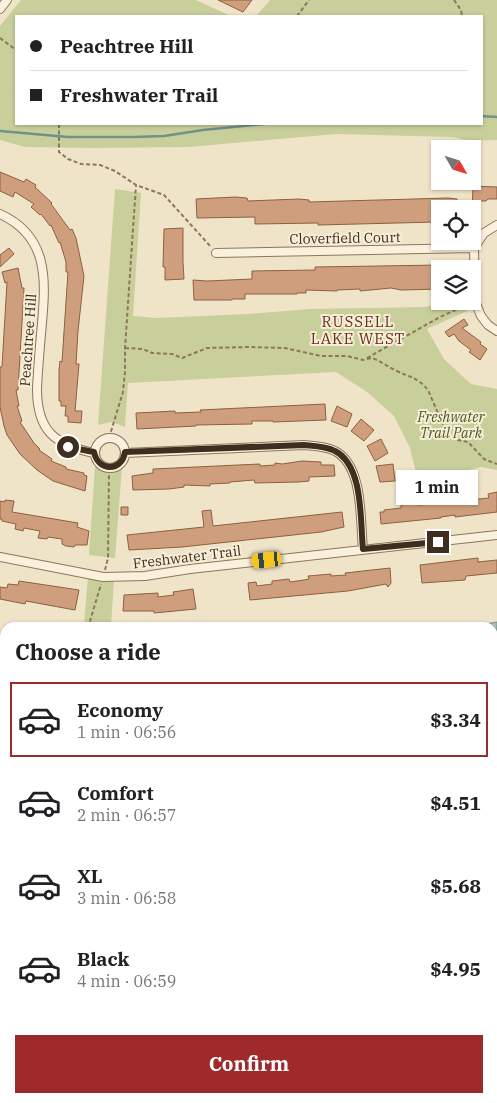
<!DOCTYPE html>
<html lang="en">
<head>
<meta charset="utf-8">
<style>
	body { margin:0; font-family:"IBM Plex Serif",serif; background:#f2f2f2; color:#202124; height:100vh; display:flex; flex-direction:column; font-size:19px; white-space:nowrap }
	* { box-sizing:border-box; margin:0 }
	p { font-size:16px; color:#757577 }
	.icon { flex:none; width:28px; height:28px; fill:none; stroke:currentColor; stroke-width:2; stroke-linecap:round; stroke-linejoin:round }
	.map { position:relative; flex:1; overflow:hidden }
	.drawer { position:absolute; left:0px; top:622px; width:498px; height:481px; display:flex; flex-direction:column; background:#fff; border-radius:15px 15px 0 0; box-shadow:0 1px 4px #0004 }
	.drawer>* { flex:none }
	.banner { position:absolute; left:15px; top:15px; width:468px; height:110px; border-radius:0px; box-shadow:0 1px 4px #0004; display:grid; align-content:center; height:110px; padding:0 15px; background:#fff }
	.needle { width:32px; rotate:129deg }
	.controls { position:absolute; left:431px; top:140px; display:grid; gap:10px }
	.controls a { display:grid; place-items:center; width:50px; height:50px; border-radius:0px; background:#fff; box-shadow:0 1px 4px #0004; font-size:25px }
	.end { position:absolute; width:22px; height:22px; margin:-11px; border:6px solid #3d2e20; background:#fff; box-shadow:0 0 0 2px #fff }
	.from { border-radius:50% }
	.bubble { position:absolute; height:35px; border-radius:0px; background:#fff; box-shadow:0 1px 4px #0004; font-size:16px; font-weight:700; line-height:35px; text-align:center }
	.car { position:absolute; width:15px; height:30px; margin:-15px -8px; border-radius:6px; box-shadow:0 0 4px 1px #0007; background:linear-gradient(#f5c518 24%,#345 0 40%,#f5c518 0 76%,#345 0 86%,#f5c518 0) }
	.banner b { display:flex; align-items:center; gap:18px; height:48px; font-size:19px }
	.banner b+b { border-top:1px solid #e0e0e0 }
	.banner i { width:12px; height:12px; background:#202124 }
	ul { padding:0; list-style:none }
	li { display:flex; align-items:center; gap:15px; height:75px; margin:0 10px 8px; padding:0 5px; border:2px solid transparent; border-radius:0px }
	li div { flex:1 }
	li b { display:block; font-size:19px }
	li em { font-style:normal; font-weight:700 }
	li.current { border-color:#9e2a2b }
	li>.icon { width:45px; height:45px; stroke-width:1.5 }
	h2 { padding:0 15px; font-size:22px; line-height:60px }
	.cta { display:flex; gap:10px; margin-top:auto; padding:10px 15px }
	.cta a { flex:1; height:58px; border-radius:0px; background:#9e2a2b; color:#fff; font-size:20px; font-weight:700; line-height:58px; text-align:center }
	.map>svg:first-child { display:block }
</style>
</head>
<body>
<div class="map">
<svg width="497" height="1103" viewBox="0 0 497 1103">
	<rect width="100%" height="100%" fill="#f0e4c8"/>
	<path fill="#c9cf9b" d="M21,0H196L231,16H16V96L13,95L16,97V124H481V16H256L270,0H497V140L470,141L453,137L336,134L189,147L92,148L25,147L0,140V26Z
		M115,189L141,193L133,316L156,318L247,314L310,309L424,307L464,301L467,311L427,329L444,359L471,384L497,389V470L481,467L460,472L417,477L410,448L394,416L367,392L336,372L128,383L125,427L112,422L98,425Z
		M95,466L109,470L122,467L115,558L89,555Z
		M88,576L114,579L111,627L83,628L84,624Z
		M0,848L5,853V1099H53V1103H0Z
		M492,987L497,989V1024L493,1023Z"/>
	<path fill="#a9c4bc" stroke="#6f938a" d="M497,622V988L492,987V628L471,627Z
		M0,651L5,652V853L0,848Z"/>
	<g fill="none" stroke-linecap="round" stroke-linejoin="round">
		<path stroke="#6f938a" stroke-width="2.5" d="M481,116L497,117
			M0,131L68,137H134L164,136L203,130L264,124"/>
	</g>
	<path fill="#cf9f7d" stroke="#8d5f41" d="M218,0H252L243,12Z
		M0,172L24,182L26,179L36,185L35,187L52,203L51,204L70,230L72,229L76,238L84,276L78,331L76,364H79L75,411H82L81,423L68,422V416H65L66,406H61V401H59V370L60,361L62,362L68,272H66V262L60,242L59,243L51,225L50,226L41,214L40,215L31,207L34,204L15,192L13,197L0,191Z
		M473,186L497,187V199H488L486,201H480V213H472Z
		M235,197L247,198L248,201L299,199L309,200V202L448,198L457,199V209H440V221L437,222L318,225V223L255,224V217L197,218L196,199Z
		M183,228V262L184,279L165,280V267H163L164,229Z
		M9,248L14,254L0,267V255Z
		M440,265V289L401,290L391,288L360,291V289L337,290V291L306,290V293H297V294H245V299H232V300H194L193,280L207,281L252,279V271L315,270V267Z
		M18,268L22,288H24L18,390H16L19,406H17L22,421L20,422L34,443L40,449L39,450L52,459L51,461L66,467V469L84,473V475L87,476L85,491L53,481L37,470L20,454L7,435L4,426L0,407V367H2L7,282L5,283L2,272Z
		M464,319L468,325L462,328L481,342L480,344L487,349L480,360L469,352L471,350L459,341L454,334L449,337L445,332Z
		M325,404L326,420L273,422V421H252V424L196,425V426L137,429L136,413L175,411V413L201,412L200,410Z
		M337,406L352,414L347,427L331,421Z
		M361,419L374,430L364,441L351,431Z
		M381,439L388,453L375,461L367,446Z
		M302,461L321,462V465H334L335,476L309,477V481L299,482L255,483L254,480L230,482V483L210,484V486L184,485V487L169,489L133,490L132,476L153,473V469L260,464V466L275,465V463L282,464Z
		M393,464L395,481L380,482L376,466Z
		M497,492V512L455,517V515L441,517V518L381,524L380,512H384V510L401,508V505L418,503V505L489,498L488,494Z
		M5,500L14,501L12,512L78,523L77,527L89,531L87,545H75L74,547L66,546L62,544V539L48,537L47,539L38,538L40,531L24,528L23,531L15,529L16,524L2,521V519H0V501L5,502Z
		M121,507H128V515H121Z
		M211,510L213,526L342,512L344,527L321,532L182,547L129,550L127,535L204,527L202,511Z
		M478,558V562L497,560V573L466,576L465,580L422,583L420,565Z
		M390,568L391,583L388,587L386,584L348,591L250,600L248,583L256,582L257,586L272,584V581L289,579L290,582L304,580L309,579L308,576L331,574V576L346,575L345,573Z
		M19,581L79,590L75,610L26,601L25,604L0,599V587L7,588L8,584L18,585Z
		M193,589L196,609L154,613V611H123L124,595L158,593V597L174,595L173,592Z"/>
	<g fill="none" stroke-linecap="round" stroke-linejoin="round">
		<g stroke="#8d765c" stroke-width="10">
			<path id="minor" d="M0,9L7,0
				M0,214C48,236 46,278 42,323C40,345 38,367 37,389C37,431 55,445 94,453
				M497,225L484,233L474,248L475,301L481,316L488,325L497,331
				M216,253L474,248
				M95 453a15 15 0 1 1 30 0a15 15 0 1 1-30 0Z
				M125,453L304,445C315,446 326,446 335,451C364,466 360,521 363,549
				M0,557L103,577L145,576L190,569L497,535
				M362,1099L370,1103
				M302,1103L305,1099"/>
		</g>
		<path stroke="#8d765c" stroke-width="2" stroke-dasharray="4 2.5" stroke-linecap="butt" d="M454,0L461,10L462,16
			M297,16L309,0
			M0,38L16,50
			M15,76H16
			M59,124V152L68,159L81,164L100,165L115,171L136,185L164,195L211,247
			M125,348L143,349L152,353L172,354L182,358L207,348L248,347L285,348L321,356H347L363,360L372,358C381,361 388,367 397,371C411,378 417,377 428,390L447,434L458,440L468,442L484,459L497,464
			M367,358L440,317L469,304
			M109,438L123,392L125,372V348L136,185
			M105,570L108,558L109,468
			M485,623V628
			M88,628L101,584
			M0,666V667
			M0,992H5"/>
		<use href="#minor" stroke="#faf1dc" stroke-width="8"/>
	</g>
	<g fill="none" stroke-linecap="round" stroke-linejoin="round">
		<path stroke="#3d2e20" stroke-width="6" d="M68,447L94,452C98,472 122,472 125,452L304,445C315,446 326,446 335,451C364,466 360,521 363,549L438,542"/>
	</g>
	<g text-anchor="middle" stroke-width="4" stroke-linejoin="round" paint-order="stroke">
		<g font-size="14" fill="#3d2e20" stroke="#f7eed8">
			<text transform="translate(345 238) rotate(-1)" y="5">Cloverfield Court</text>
			<text transform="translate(28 340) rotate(-86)" y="5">Peachtree Hill</text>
			<text transform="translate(187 557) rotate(-7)" y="5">Freshwater Trail</text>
		</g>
		<g font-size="14" font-style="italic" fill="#4d5a26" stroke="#f7eed8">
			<text x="451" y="422">Freshwater<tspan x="451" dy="16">Trail Park</tspan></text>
		</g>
		<g font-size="15" letter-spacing="1" fill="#6b2e1e" stroke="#f7eed8">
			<text x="358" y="327">RUSSELL<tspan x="358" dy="17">LAKE WEST</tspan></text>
		</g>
	</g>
</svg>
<div class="controls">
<a><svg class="needle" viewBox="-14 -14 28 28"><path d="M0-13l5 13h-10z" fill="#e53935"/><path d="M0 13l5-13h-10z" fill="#757577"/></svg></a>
<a><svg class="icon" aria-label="locate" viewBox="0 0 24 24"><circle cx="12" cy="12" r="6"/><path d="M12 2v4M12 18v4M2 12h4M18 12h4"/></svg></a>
<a><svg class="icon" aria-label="layers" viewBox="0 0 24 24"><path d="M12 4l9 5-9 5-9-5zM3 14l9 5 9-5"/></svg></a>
</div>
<i class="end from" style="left:68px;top:447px"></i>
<i class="end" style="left:438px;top:542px"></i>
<div class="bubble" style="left:396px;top:470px;width:82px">1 min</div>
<i class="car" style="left:267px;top:560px;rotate:264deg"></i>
<div class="banner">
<b><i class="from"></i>Peachtree Hill</b>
<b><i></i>Freshwater Trail</b>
</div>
<section class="drawer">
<h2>Choose a ride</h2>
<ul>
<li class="current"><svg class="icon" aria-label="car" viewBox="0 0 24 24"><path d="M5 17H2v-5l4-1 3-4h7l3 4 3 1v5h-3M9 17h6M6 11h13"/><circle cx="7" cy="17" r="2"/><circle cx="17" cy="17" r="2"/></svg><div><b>Economy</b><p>1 min · 06:56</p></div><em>$3.34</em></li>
<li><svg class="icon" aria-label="car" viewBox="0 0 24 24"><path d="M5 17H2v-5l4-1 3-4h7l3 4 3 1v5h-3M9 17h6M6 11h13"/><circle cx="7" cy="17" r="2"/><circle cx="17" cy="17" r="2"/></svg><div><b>Comfort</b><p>2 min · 06:57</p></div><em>$4.51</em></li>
<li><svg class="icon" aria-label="car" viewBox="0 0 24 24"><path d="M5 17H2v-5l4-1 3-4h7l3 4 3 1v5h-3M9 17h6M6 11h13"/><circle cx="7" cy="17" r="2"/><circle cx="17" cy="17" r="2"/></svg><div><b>XL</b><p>3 min · 06:58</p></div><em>$5.68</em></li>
<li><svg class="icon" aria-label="car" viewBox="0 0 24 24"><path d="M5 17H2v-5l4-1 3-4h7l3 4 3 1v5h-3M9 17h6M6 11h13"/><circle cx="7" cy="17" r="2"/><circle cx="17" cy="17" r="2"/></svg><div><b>Black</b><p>4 min · 06:59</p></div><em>$4.95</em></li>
</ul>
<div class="cta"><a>Confirm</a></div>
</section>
</div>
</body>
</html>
